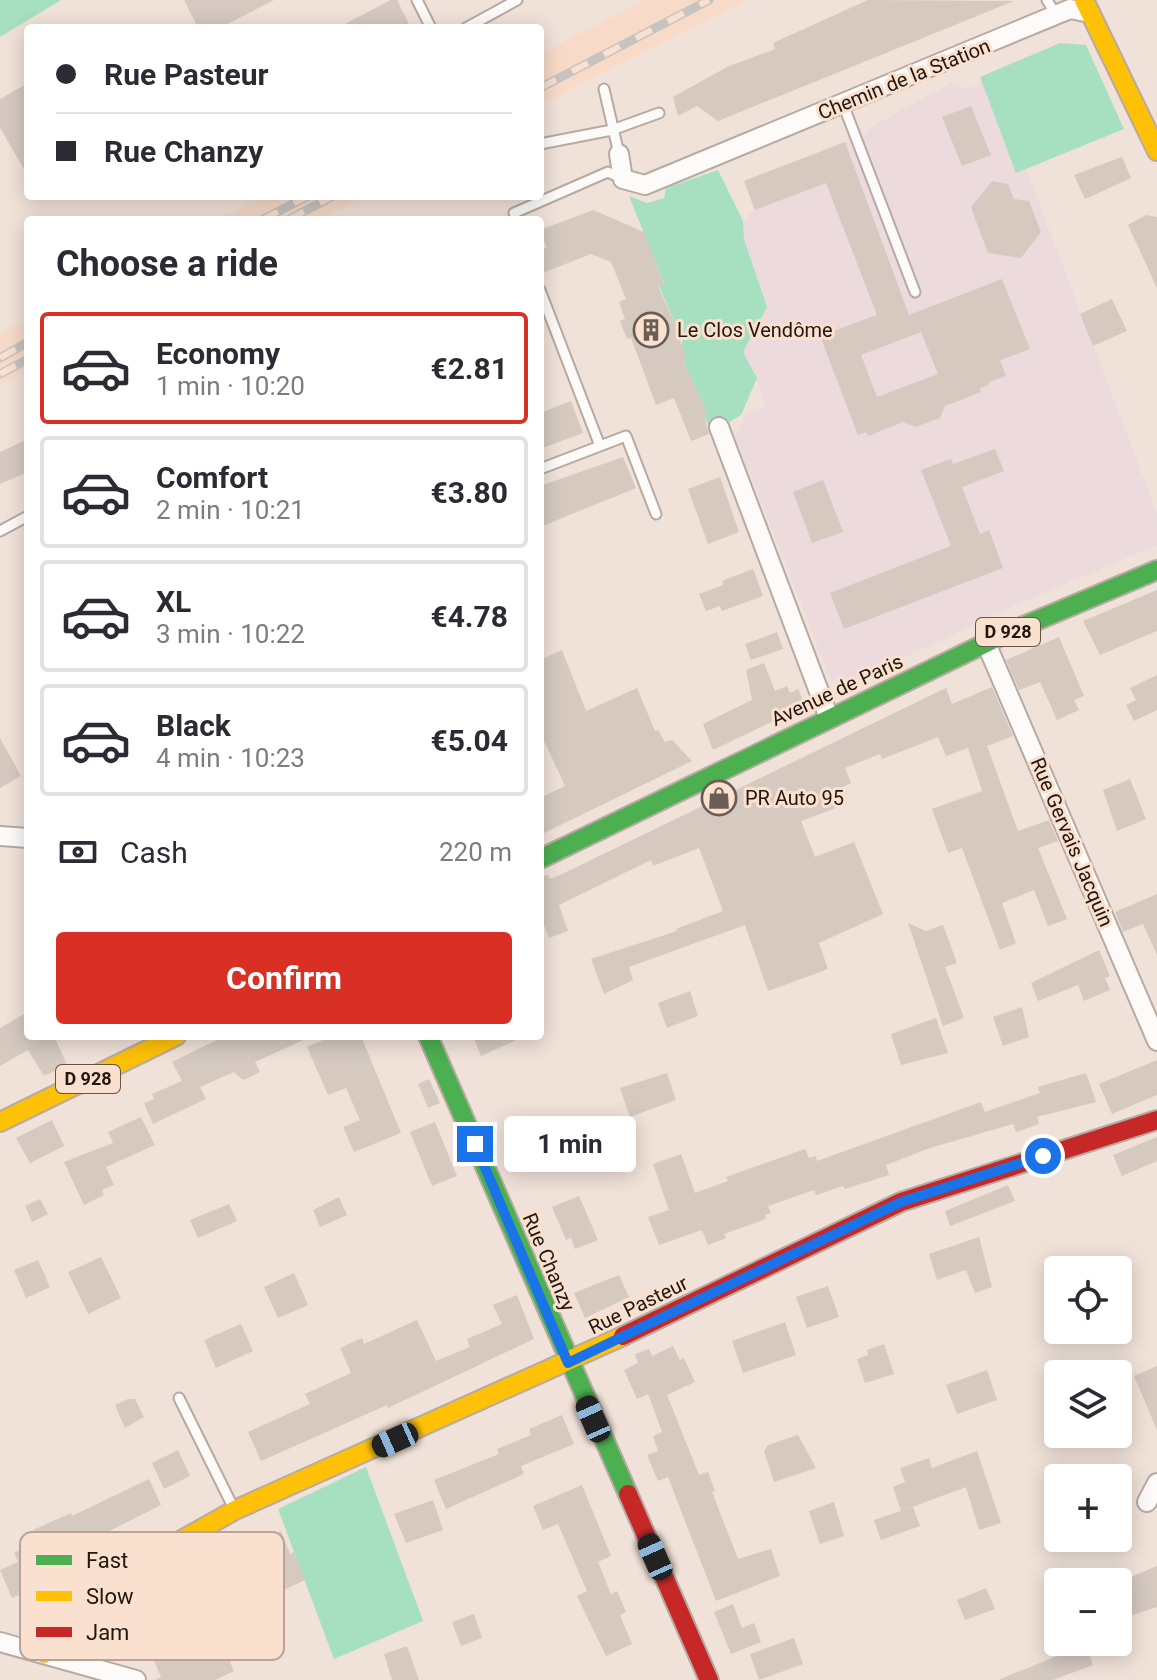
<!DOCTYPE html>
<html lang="en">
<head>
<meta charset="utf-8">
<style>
	body { margin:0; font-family:Roboto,sans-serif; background:#f7f7f7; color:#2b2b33; height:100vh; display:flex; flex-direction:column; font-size:30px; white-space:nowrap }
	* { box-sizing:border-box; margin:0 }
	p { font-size:26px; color:#7c7c81 }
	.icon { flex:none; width:44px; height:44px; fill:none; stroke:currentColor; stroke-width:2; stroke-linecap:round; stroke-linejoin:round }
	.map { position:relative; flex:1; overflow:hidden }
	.panel { position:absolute; left:24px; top:216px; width:520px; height:824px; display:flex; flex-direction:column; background:#fff; border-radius:8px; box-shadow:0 4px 20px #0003 }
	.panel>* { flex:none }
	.banner { position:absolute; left:24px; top:24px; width:520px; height:176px; border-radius:8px; box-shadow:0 4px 20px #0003; display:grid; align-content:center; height:176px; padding:0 32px; background:#fff }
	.controls { position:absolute; left:1044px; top:1256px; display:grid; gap:16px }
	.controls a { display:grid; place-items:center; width:88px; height:88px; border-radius:8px; background:#fff; box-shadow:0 4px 20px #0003; font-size:40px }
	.end { position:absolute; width:36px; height:36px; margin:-18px; border:10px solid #1a73e8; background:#fff; box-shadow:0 0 0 4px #fff }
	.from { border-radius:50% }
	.bubble { position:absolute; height:56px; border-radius:8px; background:#fff; box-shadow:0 4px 20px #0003; font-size:26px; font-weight:700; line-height:56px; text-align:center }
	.car { position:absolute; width:24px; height:48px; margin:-24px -12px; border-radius:10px; box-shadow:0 0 6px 2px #0007; background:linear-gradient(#222 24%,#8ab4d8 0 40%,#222 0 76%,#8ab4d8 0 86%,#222 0) }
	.banner b { display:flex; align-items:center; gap:28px; height:76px; font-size:30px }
	.banner b+b { border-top:2px solid #e1e1e2 }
	.banner i { width:20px; height:20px; background:#2b2b33 }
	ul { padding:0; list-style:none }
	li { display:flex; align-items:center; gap:24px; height:112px; margin:0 16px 12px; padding:0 16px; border:4px solid #e1e1e2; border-radius:8px }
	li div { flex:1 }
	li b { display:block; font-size:30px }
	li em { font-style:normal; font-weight:700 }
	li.selected { border-color:#d93025 }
	li>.icon { width:72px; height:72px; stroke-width:1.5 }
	h2 { padding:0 32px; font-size:36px; line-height:96px }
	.pay { display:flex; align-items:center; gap:20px; height:88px; padding:0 32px; font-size:30px }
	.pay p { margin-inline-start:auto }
	.primary-button { display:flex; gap:16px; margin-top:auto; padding:16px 32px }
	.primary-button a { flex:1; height:92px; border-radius:8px; background:#d93025; color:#fff; font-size:32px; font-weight:700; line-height:92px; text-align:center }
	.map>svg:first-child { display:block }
</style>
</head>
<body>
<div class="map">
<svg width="1157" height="1680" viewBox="0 0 1157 1680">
	<rect width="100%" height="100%" fill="#f0e2d8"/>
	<path fill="#f7dac7" d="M645,0H747L540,105V54Z
		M264,196H365L319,220H218Z
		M28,319V371L0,385V333Z"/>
	<path fill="#eddadd" d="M951,83L966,89L983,83L1016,172L1026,169L1157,513V545L1013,606L847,685L831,680L735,437L745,415L765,407L757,378L743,352L767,307L744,239L743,221L754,210L744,181L866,135L869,128Z"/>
	<path fill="#a6e0c1" d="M0,0H61L0,37Z
		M1060,43L1086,45L1124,129L1016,173L980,77Z
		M718,170L743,221L744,239L767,307L743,352L757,378L741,415L711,433L704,415L707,413L683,360L682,339L659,286L664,283L629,196L647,203L664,198L666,188Z
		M366,1467L423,1621L334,1659L278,1509Z"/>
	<path fill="#d5c9c0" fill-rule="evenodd" d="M184,0H274L220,28H198Z
		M391,0H397L411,28H337Z
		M868,0L1014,1L718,121L697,106L678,116L673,97L727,67L775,49L773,43Z
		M28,83V176L0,128V99Z
		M971,106L991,155L962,166L942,117Z
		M845,142L909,315L1002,279L1030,349L1000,360L1006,376L989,382L990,384L980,388L981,392L945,406L940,418L915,427L903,422L868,436L866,432L858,435L820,336L877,315L826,183L755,210L744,181ZM921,332L938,374L877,397L861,355Z
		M1122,157L1131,178L1085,199L1074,175Z
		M992,181L1008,184L1014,199L1029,201L1041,232L1021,258L988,253L973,213L971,207Z
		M593,210L644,232L664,284L658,286L682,339L680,340L687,358L683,360L707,413L704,415L709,434L691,441L674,398L656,405L631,338L627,339L620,321L625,319L619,302L626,299L611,262L591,254L540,274V249L547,248L540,230Z
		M1146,215L1157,217V288L1128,225Z
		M1112,299L1127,331L1093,346L1080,314Z
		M571,401L583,433L540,449V413Z
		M28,439V472L0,484V452Z
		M995,449L1004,471L962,487L980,534L989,530L1003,568L844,629L830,593L951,546L921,470L951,459L953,464Z
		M623,457L636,488L540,527V486Z
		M720,477L739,532L708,544L688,489Z
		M823,480L843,532L812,543L793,492Z
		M753,569L763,596L722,611L720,606L706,611L699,594L723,585L722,581Z
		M1157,590V631L1100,655L1083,621Z
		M777,632L783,649L751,660L745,644Z
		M1059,637L1084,696L1074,700L1079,710L1057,720L1040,682L1019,690L1006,660Z
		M562,650L586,711L637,688L655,731L658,730L665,742L672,740L692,761L540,835V798L565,786L540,732V660Z
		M764,663L775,691L787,686L790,693L798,689L805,706L713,750L703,724L752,700L746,670Z
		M1157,675V710L1134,721L1126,705L1136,700L1130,688Z
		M992,687L1013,736L987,746L1018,831L1049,820L1058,841L1038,848L1067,919L1048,926L1034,890L1002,903L1016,943L1000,950L962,848L948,853L932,809L982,791L968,748L946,756L938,737L882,759L880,754L845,768L851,783L840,788L847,804L801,821L815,857L854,842L883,914L819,943L828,969L768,991L745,925L629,967L633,980L604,994L591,959L677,931L676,929L723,911L699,848L653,866L651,860L559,905L568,931L549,938L540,915V877L548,875L550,879L560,875L946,688L952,704Z
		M0,738L21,776L0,788Z
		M1130,779L1146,819L1117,831L1103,790Z
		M1157,894V955L1143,924L1123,932L1115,912Z
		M908,923L926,931L943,925L957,963L945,967L964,1018L943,1026Z
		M1099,950L1110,976L1105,978L1110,990L1084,1001L1078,985L1038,1001L1031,983Z
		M690,991L698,1016L667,1028L658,1003Z
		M1022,1007L1029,1037L1003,1046L993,1017Z
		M28,1012V1036H54L67,1065L44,1076L28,1050L0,1066V1028Z
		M936,1018L948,1053L901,1065L891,1034Z
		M225,1036H312L255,1062L260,1072L243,1080L234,1072L200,1087L206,1099L153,1124L144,1103L154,1099L152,1094L182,1081L172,1062Z
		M332,1036H361L401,1133L354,1152L343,1127L360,1120L346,1088L328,1095L307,1047Z
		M473,1036H525L481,1056Z
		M1157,1060V1095L1112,1114L1099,1084Z
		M667,1073L676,1100L630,1117L620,1088Z
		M1086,1073L1096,1102L1037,1117L1039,1124L1016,1132L1013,1124L930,1148L886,1165L889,1175L845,1189L843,1186L816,1195L814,1190L768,1206L771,1213L765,1215L766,1219L724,1234L726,1238L708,1245L702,1230L659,1245L648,1217L669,1210L653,1164L681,1154L695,1193L728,1181L726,1177L805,1149L809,1158L816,1156L817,1161L981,1102L985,1112L1040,1093L1038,1087Z
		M429,1079L440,1103L428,1108L418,1084Z
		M141,1117L155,1145L106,1167L114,1185L102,1190L104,1195L84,1205L64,1162L113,1143L108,1132Z
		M52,1120L64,1146L30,1163L16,1138Z
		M435,1122L457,1176L432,1186L410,1132Z
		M1157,1137V1161L1122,1176L1113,1155Z
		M1008,1185L1015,1201L950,1226L945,1211Z
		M579,1196L598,1240L575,1249L571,1238L566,1240L552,1207Z
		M339,1197L347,1215L320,1227L313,1210Z
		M40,1199L48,1214L32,1222L25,1206Z
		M229,1204L237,1221L198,1238L190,1220Z
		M979,1237L992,1287L975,1293L966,1270L937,1280L929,1254Z
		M101,1257L121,1298L88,1314L68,1272Z
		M38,1260L50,1287L26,1298L14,1270Z
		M294,1273L308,1305L278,1318L264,1287Z
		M619,1275L629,1297L585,1318L574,1293Z
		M828,1286L839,1317L807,1328L796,1297Z
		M517,1295L534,1339L388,1408L387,1405L261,1461L248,1432L310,1404L305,1394L351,1373L340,1348L362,1338L364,1344L417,1320L436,1361L470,1347L467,1339L502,1324L493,1305Z
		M785,1322L796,1355L743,1373L732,1341Z
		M241,1324L253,1351L216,1368L204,1340Z
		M884,1344L894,1374L865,1383L857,1359L868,1355L867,1350Z
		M673,1346L680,1360L684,1358L695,1382L667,1395L699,1475L708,1472L715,1491L712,1492L738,1559L771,1549L780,1576L716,1601L668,1477L658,1481L647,1455L658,1451L653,1436L662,1432L648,1394L637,1399L624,1370L638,1363L635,1354L649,1349L652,1356Z
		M1157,1366V1430L1134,1376Z
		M987,1370L997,1400L957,1414L946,1385Z
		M128,1399H135L144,1417L125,1428L115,1405Z
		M562,1415L574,1444L521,1466L524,1474L446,1509L434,1480L499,1454L497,1449L531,1435L529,1429Z
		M798,1435L816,1468L774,1482L764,1451L768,1445Z
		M178,1450L190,1476L164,1489L152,1463Z
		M977,1451L1001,1523L979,1530L966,1487L901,1511L893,1487L905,1482L900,1468L929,1458L932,1468Z
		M149,1479L161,1505L40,1566L48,1582L12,1598L0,1570L18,1562L14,1553L38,1541L33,1530L71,1513L72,1516Z
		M582,1485L611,1556L598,1562L611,1594L617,1591L626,1612L620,1615L632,1644L606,1656L577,1596L587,1591L558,1524L543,1530L533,1506Z
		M433,1500L443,1530L406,1543L394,1514Z
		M834,1502L844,1536L820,1544L809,1511Z
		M913,1507L920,1526L881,1540L874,1520Z
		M281,1531L290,1554L294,1552L305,1580L228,1616L225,1608L170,1635L186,1637L196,1661L224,1648L234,1671L215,1680H155L161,1677L154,1661L119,1655L122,1629L168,1635L147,1589L206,1566L217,1590L267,1569L256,1541Z
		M1157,1566V1607L1129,1616L1128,1612L1118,1615V1582Z
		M986,1588L995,1609L965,1620L957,1600Z
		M733,1604L742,1628L754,1623L761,1642L731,1654L714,1612Z
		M474,1614L482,1638L461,1646L452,1622Z
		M794,1638L803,1664L759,1680L750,1654Z
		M1086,1644L1093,1665L1053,1680H998Z
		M407,1646L419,1680H392L384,1654Z"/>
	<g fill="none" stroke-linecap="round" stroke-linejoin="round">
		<g stroke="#b6aaa2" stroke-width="13">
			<path id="lane" d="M417,0L431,28
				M1047,0L1056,15
				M466,28L517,0
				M604,89L619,154
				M843,104L915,292
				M540,144L612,130L659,113
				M516,220L514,213L608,172L623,179
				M540,290L600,446
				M540,469L626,436L656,514
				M0,531L28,516
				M179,1398L233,1507"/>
		</g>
		<g stroke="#b6aaa2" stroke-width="22">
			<path id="street" d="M619,154L623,179L645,185L1070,9L1090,13
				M719,427L829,718
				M986,643L1157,1041
				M0,836L28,838
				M1147,1502L1157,1483
				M0,1642L136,1680"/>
		</g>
		<g stroke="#b6aaa2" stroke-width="22">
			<path id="fast" d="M540,859L1007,633L1157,570
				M428,1036L628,1494"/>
		</g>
		<g stroke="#b6aaa2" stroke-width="22">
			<path id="slow" d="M1084,0L1157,151
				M0,1122L176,1036
				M44,1654L48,1644L148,1559L235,1510L623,1336"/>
		</g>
		<g stroke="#b6aaa2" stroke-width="22">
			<path id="jam" d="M623,1336L901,1202L1157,1120
				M628,1494L709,1680"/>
		</g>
		<use href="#lane" stroke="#fdfbf9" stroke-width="9"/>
		<use href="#street" stroke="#fdfbf9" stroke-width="18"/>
		<use href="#fast" stroke="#4caf50" stroke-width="18"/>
		<use href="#slow" stroke="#ffc107" stroke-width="18"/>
		<use href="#jam" stroke="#c62828" stroke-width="18"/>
		<g stroke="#c6c3c0" stroke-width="9">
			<path id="rail" d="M540,88L709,0
				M262,220L308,196
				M288,220L333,196
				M0,358L28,342
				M0,374L28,359"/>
		</g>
		<use href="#rail" stroke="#fae0ce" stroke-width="6" stroke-dasharray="18" stroke-linecap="butt"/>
	</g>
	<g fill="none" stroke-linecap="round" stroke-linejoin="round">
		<path stroke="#1a73e8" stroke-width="10" d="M475,1144L568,1363L901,1202L1043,1156"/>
	</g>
	<defs>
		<g id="building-ring" transform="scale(1.8)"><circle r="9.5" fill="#fae0ce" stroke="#6a5d55" stroke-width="1.5"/><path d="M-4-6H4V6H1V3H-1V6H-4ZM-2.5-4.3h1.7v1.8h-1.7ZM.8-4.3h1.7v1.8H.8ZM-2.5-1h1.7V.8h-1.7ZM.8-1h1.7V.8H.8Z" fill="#6a5d55"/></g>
		<g id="shop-ring" transform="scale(1.8)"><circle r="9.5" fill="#fae0ce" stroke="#6a5d55" stroke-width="1.5"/><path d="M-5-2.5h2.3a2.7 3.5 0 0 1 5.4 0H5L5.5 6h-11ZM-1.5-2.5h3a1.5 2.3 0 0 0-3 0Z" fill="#6a5d55"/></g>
	</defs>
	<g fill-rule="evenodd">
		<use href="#building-ring" x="651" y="330"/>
		<use href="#shop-ring" x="719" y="798"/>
	</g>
	<g text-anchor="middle" stroke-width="6" stroke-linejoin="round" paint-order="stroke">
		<g fill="#fae0ce" stroke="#635348" stroke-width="2">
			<rect x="976" y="618" width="64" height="28" rx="6"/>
			<rect x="56" y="1065" width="64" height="28" rx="6"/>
		</g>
		<g font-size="18" font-weight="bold" fill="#22160e">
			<text x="1008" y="638">D 928</text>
			<text x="88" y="1085">D 928</text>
		</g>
		<g font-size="20" fill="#22160e" stroke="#fae0ce">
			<text transform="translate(904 79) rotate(-22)" y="7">Chemin de la Station</text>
			<text transform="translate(837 690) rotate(-25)" y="7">Avenue de Paris</text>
			<text transform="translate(1072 842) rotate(67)" y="7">Rue Gervais Jacquin</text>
			<text transform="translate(549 1262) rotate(67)" y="7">Rue Chanzy</text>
			<text transform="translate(638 1305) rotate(-26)" y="7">Rue Pasteur</text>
		</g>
		<g font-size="20" fill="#22160e" stroke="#fae0ce" text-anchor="start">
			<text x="677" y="337">Le Clos Vendôme</text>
			<text x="745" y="805">PR Auto 95</text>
		</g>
	</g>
	<rect x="20" y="1532" width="264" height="128" rx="12" fill="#fae0ce" stroke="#b9a394" stroke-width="2"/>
	<rect x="36" y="1555" width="36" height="10" fill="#4caf50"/>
	<rect x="36" y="1591" width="36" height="10" fill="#ffc107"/>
	<rect x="36" y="1627" width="36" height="10" fill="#c62828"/>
	<g font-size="22" fill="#22160e">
		<text x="86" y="1568">Fast</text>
		<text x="86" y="1604">Slow</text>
		<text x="86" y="1640">Jam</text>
	</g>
</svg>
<div class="controls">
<a><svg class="icon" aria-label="locate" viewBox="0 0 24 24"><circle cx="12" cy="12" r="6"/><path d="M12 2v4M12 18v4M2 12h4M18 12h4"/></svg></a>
<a><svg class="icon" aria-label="layers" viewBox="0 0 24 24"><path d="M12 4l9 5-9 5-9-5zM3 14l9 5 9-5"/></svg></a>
<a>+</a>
<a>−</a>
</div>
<i class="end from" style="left:1043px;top:1156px"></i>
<i class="end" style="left:475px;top:1144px"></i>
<div class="bubble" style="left:504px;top:1116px;width:132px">1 min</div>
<i class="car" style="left:593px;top:1419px;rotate:336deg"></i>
<i class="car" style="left:395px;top:1440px;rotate:246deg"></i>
<i class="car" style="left:655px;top:1557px;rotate:336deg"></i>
<div class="banner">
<b><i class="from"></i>Rue Pasteur</b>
<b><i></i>Rue Chanzy</b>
</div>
<section class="panel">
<h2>Choose a ride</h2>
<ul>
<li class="selected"><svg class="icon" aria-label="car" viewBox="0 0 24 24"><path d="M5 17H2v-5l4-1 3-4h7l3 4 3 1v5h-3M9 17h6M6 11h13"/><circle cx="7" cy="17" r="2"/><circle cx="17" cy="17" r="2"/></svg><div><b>Economy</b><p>1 min · 10:20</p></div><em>€2.81</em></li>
<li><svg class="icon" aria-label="car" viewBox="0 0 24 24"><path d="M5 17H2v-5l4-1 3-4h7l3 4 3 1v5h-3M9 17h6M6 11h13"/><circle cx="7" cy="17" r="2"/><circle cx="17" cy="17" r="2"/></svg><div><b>Comfort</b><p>2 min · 10:21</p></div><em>€3.80</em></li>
<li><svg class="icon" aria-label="car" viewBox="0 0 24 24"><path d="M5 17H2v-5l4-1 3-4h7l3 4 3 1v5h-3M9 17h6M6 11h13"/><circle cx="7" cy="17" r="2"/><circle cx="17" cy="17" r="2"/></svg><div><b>XL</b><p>3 min · 10:22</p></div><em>€4.78</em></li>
<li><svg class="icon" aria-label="car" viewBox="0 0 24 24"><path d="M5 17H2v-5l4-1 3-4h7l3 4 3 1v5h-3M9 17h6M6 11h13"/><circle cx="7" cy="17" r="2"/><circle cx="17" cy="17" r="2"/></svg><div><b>Black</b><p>4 min · 10:23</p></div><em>€5.04</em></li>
</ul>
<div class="pay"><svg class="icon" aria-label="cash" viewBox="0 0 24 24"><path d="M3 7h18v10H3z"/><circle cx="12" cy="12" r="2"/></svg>Cash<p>220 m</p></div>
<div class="primary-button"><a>Confirm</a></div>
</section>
</div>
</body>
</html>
